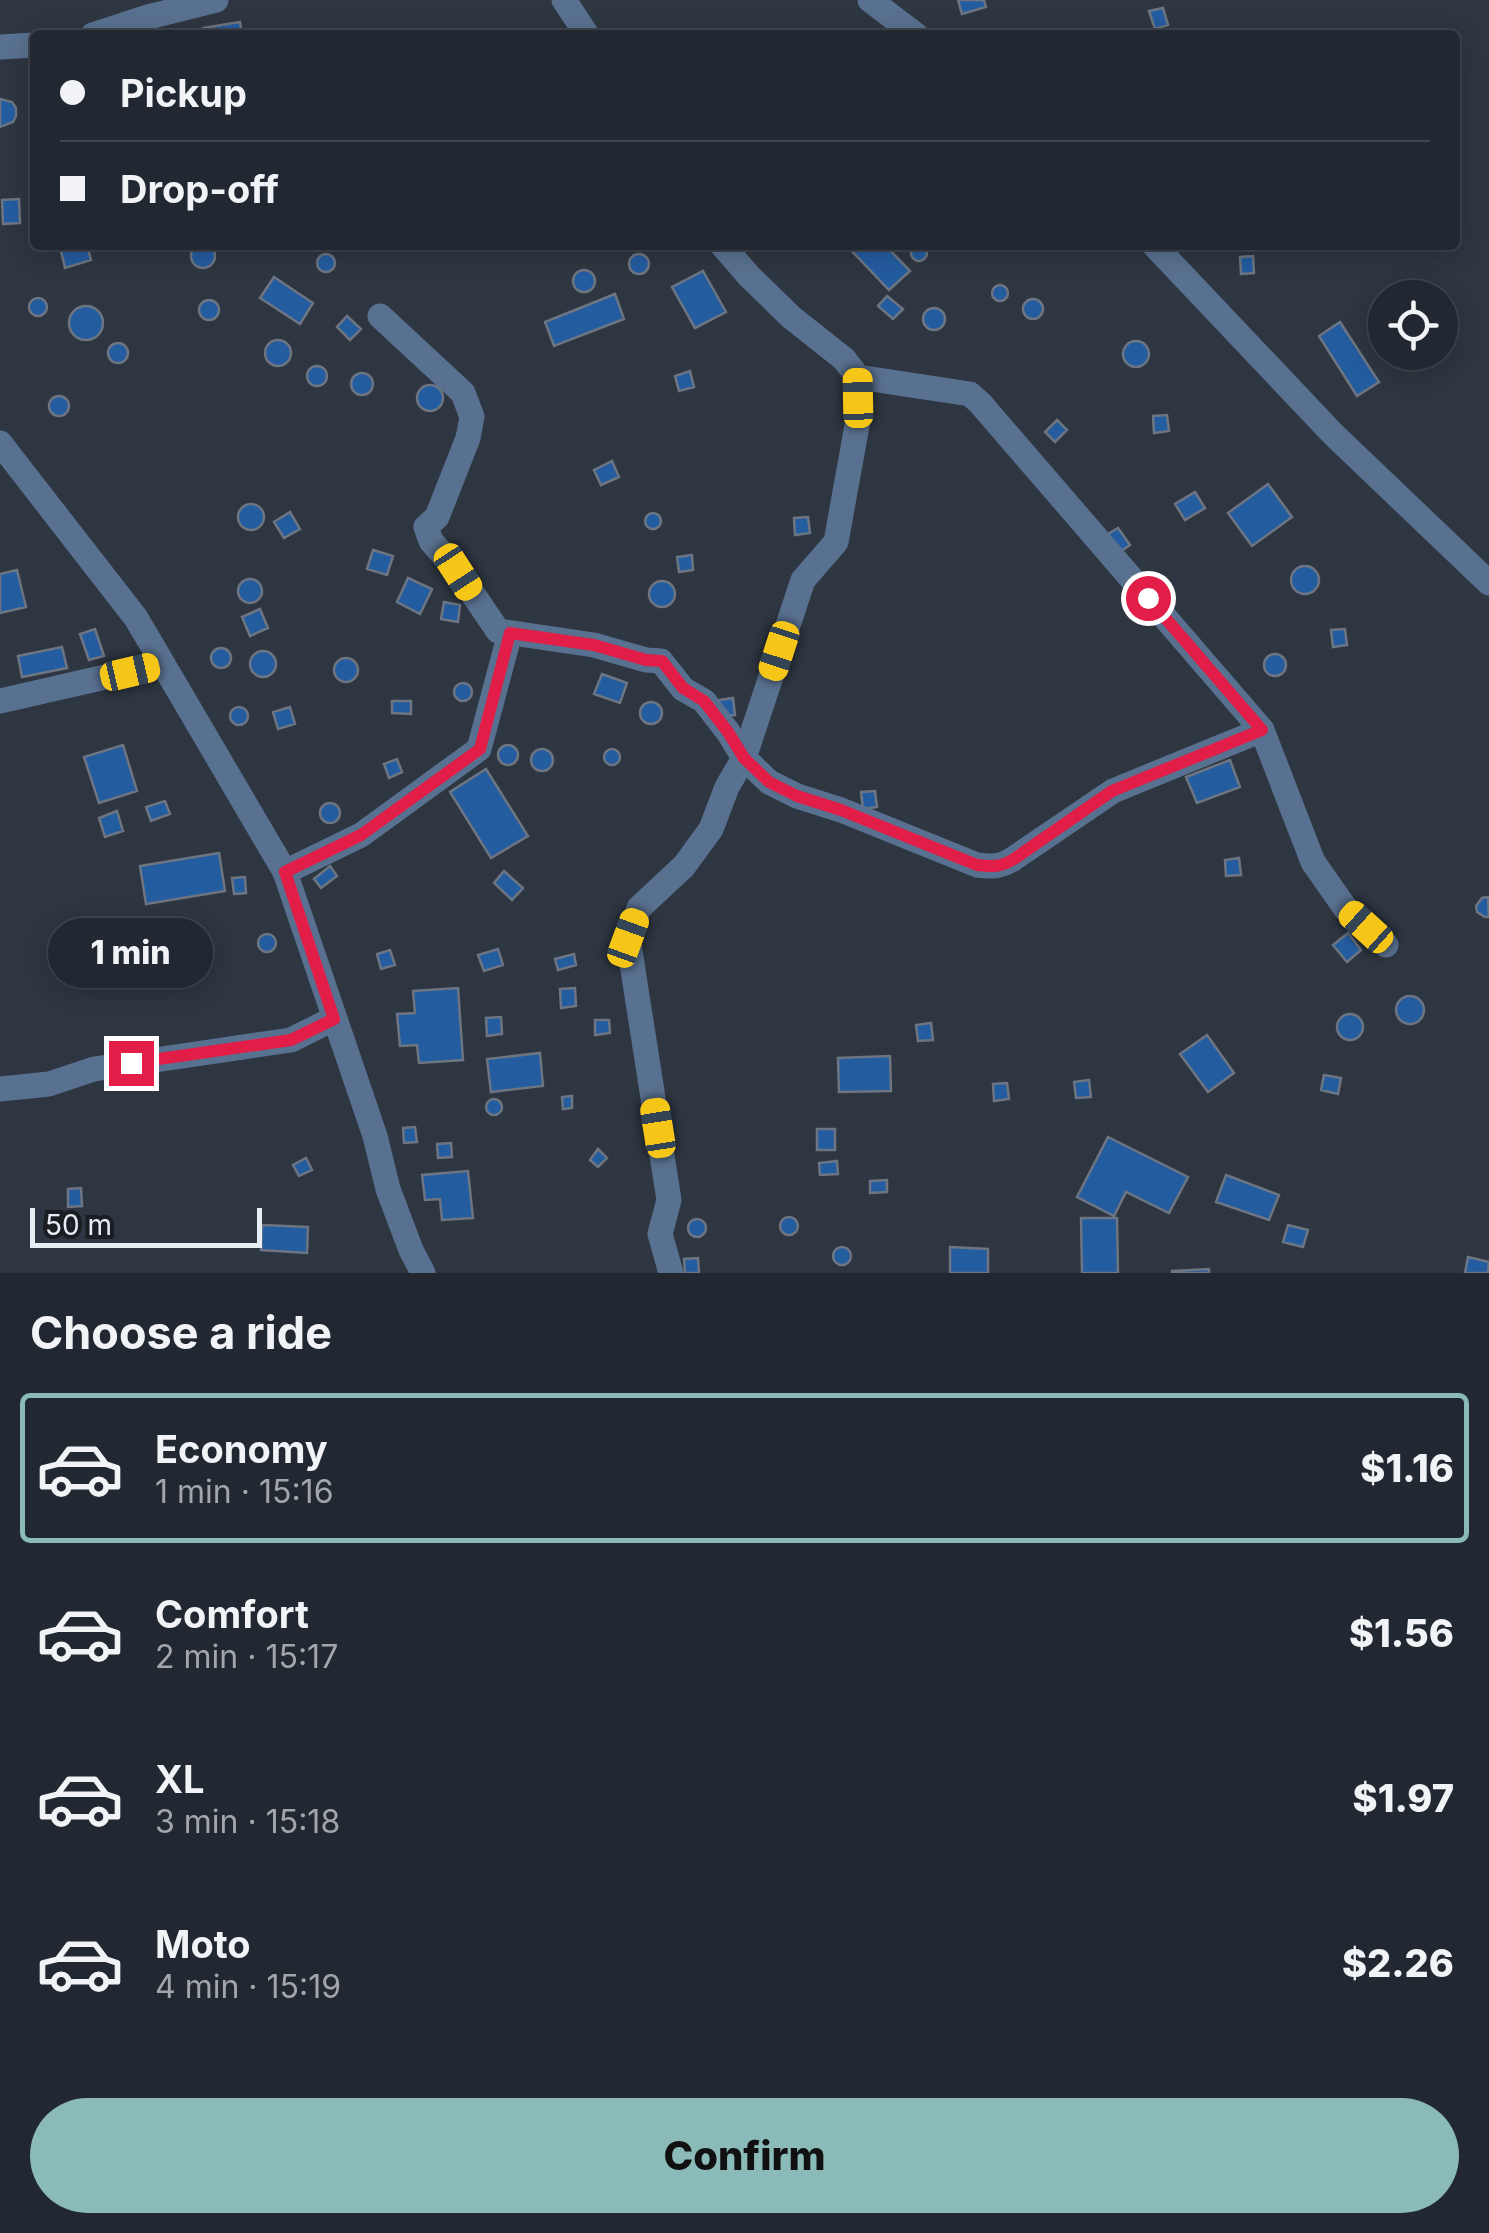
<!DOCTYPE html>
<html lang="en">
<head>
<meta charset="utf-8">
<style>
	body { margin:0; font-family:Inter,sans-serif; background:#2e343d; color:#f1f3f6; height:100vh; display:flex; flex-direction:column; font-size:38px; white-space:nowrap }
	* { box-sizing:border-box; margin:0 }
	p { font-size:32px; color:#a2a6ab }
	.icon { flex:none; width:55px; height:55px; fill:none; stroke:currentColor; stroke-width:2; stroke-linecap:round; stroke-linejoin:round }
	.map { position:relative; height:1273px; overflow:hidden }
	.sheet { display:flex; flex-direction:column; background:#222831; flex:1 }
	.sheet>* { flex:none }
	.top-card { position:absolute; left:30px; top:30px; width:1430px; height:220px; border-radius:10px; box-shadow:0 5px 25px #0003,0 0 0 2px #3f444d; display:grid; align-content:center; height:220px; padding:0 30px; background:#222831 }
	.buttons { position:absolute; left:1368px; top:280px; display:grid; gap:20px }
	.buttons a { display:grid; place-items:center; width:90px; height:90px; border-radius:50%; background:#222831; box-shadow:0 5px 25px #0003,0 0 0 2px #3f444d; font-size:50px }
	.scale { position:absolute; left:30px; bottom:25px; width:232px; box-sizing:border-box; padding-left:10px; border:5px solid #e8edf4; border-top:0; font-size:28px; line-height:35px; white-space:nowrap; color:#e8edf4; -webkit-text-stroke:8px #1a1d22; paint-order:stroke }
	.end { position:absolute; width:45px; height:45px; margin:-22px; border:12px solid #e11d48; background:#fff; box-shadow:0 0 0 5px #fff }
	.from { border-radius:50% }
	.bubble { position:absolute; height:70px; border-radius:35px; background:#222831; box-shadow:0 5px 25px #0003,0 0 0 2px #3f444d; font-size:32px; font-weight:800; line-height:70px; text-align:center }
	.car { position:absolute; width:30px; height:60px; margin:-30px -15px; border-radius:12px; box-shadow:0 0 8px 2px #0007; background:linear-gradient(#f5c518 24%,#345 0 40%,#f5c518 0 76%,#345 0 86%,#f5c518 0) }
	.top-card b { display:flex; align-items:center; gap:35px; height:95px; font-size:38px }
	.top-card b+b { border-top:2px solid #3f444d }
	.top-card i { width:25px; height:25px; background:#f1f3f6 }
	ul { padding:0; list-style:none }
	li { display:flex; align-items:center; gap:30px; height:150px; margin:0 20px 15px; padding:0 10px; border:5px solid transparent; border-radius:10px }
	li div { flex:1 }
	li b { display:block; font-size:38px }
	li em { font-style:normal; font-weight:800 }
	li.current { border-color:#8bbbb9 }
	li>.icon { width:90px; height:90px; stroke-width:1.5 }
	h2 { padding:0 30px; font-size:45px; line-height:120px }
	.primary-button { display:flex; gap:20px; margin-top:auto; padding:20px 30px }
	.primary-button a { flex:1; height:115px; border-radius:60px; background:#8bbbb9; color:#111; font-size:40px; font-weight:800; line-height:115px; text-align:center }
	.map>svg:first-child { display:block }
</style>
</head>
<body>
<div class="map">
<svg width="1489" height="1273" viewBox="0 0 1489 1273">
	<rect width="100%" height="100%" fill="#2e3641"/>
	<path fill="#245ca0" stroke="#6c7581" stroke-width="2.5" d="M958,0H984L986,7L962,14Z
		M1163,8L1168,25L1155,29L1149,11Z
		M240,22L242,35H204L203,28Z
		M0,99L12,102L16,108V116L13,122L0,127Z
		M19,199L20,223L3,224L2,200Z
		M191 256a12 12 0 1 1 24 0a12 12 0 1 1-24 0Z
		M66,245H87L91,260L65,268L60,247Z
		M846,245H885L910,271L889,290Z
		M911 253a8 8 0 1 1 16 0a8 8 0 1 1-16 0Z
		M629 264a10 10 0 1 1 20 0a10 10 0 1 1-20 0Z
		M317 263a9 9 0 1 1 18 0a9 9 0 1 1-18 0Z
		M1253,256L1254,273L1241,274L1240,257Z
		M573 281a11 11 0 1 1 22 0a11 11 0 1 1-22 0Z
		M703,271L726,312L695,328L672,287Z
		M274,277L313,303L300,324L260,298Z
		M992 293a8 8 0 1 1 16 0a8 8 0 1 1-16 0Z
		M615,294L624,319L554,346L545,322Z
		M887,296L903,309L893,319L878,306Z
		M29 307a9 9 0 1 1 18 0a9 9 0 1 1-18 0Z
		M1023 309a10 10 0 1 1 20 0a10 10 0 1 1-20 0Z
		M199 310a10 10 0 1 1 20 0a10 10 0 1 1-20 0Z
		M69 323a17 17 0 1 1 34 0a17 17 0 1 1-34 0Z
		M923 319a11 11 0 1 1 22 0a11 11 0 1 1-22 0Z
		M1450,311L1458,322L1442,334L1440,319Z
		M347,316L361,329L350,340L337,327Z
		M1340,322L1379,382L1357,396L1319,336Z
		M265 353a13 13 0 1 1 26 0a13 13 0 1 1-26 0Z
		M1123 354a13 13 0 1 1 26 0a13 13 0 1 1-26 0Z
		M108 353a10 10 0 1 1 20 0a10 10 0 1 1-20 0Z
		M307 376a10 10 0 1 1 20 0a10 10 0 1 1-20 0Z
		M690,371L694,387L679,391L675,376Z
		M351 384a11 11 0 1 1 22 0a11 11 0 1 1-22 0Z
		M417 398a13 13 0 1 1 26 0a13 13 0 1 1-26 0Z
		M49 406a10 10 0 1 1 20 0a10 10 0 1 1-20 0Z
		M1167,415L1169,431L1154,433L1153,416Z
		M1057,420L1067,430L1055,442L1045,432Z
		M612,461L619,477L601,485L594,470Z
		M1268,484L1292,517L1252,546L1228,513Z
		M1195,492L1205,508L1185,520L1175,504Z
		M238 517a13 13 0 1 1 26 0a13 13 0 1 1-26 0Z
		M290,512L300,529L284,538L274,522Z
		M645 521a8 8 0 1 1 16 0a8 8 0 1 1-16 0Z
		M808,517L810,533L795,535L794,518Z
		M1118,528L1130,545L1120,552L1108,534Z
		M373,550L393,556L387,575L367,569Z
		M692,555L693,570L679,572L677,557Z
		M1291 580a14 14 0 1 1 28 0a14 14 0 1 1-28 0Z
		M17,570L26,607L0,613V574Z
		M408,578L432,589L420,614L397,602Z
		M238 591a12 12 0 1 1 24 0a12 12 0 1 1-24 0Z
		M649 594a13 13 0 1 1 26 0a13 13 0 1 1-26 0Z
		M444,602L460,605L458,622L441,619Z
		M260,609L268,628L250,636L242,617Z
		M95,629L104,656L89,660L80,634Z
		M1345,629L1347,645L1333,647L1331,630Z
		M62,647L67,668L22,677L18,656Z
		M211 658a10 10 0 1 1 20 0a10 10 0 1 1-20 0Z
		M250 664a13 13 0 1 1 26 0a13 13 0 1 1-26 0Z
		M1264 665a11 11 0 1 1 22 0a11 11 0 1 1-22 0Z
		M334 670a12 12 0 1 1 24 0a12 12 0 1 1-24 0Z
		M602,674L627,683L620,703L594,694Z
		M454 692a9 9 0 1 1 18 0a9 9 0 1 1-18 0Z
		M733,698L735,715L720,716L719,700Z
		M392,701H411V714L392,713Z
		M640 713a11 11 0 1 1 22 0a11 11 0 1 1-22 0Z
		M290,707L295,724L278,729L273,712Z
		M230 716a9 9 0 1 1 18 0a9 9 0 1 1-18 0Z
		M123,745L137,791L99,803L84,757Z
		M498 755a10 10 0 1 1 20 0a10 10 0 1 1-20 0Z
		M531 760a11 11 0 1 1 22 0a11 11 0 1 1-22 0Z
		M604 757a8 8 0 1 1 16 0a8 8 0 1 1-16 0Z
		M397,759L402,772L389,778L384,764Z
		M1230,760L1240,787L1197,803L1186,777Z
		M486,769L528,836L491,858L450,792Z
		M875,791L877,807L863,809L861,792Z
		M165,801L170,814L151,821L146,807Z
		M320 813a10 10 0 1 1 20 0a10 10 0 1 1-20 0Z
		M117,811L123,831L105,837L99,818Z
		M219,853L225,891L146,904L140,866Z
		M1239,858L1241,875L1226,876L1225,860Z
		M330,866L337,876L321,888L314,879Z
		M504,871L523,888L512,900L494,883Z
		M245,877L246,893L234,894L232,878Z
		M1488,897L1489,917H1485L1477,912L1476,906L1482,898Z
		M1348,933L1361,950L1347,962L1333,945Z
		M258 943a9 9 0 1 1 18 0a9 9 0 1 1-18 0Z
		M498,949L503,965L484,971L478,955Z
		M390,950L395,965L381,969L377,954Z
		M574,954L576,965L558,970L555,959Z
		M458,988L463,1060L419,1063L417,1045L400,1046L397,1014L415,1013L413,991Z
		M575,988L576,1006L561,1008L560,989Z
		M1396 1010a14 14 0 1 1 28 0a14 14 0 1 1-28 0Z
		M1337 1027a13 13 0 1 1 26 0a13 13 0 1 1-26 0Z
		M501,1017L502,1034L487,1036L486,1018Z
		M595,1020H609L610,1033L595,1035Z
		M931,1023L933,1040L918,1041L916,1025Z
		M1207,1035L1234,1073L1208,1092L1180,1054Z
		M540,1053L543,1086L491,1092L487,1059Z
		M890,1056L891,1091L839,1092L838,1058Z
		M1324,1075L1341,1078L1338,1094L1321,1090Z
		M1089,1080L1091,1097L1076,1098L1074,1082Z
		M1007,1083L1009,1099L994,1101L993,1084Z
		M572,1096V1108L563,1109L562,1097Z
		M486 1107a8 8 0 1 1 16 0a8 8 0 1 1-16 0Z
		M415,1127L417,1142L404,1143L403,1128Z
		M817,1129H835V1150H817Z
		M1108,1137L1188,1177L1169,1213L1126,1192L1114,1216L1077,1197Z
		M451,1143L452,1157L438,1158L437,1144Z
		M598,1149L607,1158L598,1167L590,1160Z
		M306,1158L312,1170L299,1176L293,1165Z
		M837,1161L838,1174L820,1175L819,1163Z
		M468,1171L473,1218L442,1220L440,1199L425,1200L422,1175Z
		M1226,1175L1279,1195L1269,1220L1216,1202Z
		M887,1180V1192L870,1193V1181Z
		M81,1188L82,1206L68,1207V1189Z
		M780 1226a9 9 0 1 1 18 0a9 9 0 1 1-18 0Z
		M1081,1218H1117L1118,1273H1082Z
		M688 1228a9 9 0 1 1 18 0a9 9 0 1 1-18 0Z
		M262,1225L308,1227L307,1253L261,1250Z
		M1288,1225L1308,1230L1303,1247L1283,1242Z
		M833 1256a9 9 0 1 1 18 0a9 9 0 1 1-18 0Z
		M950,1247L988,1249V1273H950Z
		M1468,1257L1489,1262L1488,1273H1465Z
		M698,1258L699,1273H685L684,1259Z
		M1209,1269V1273H1172V1271Z"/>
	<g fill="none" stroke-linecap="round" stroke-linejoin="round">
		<path stroke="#597190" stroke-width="25" d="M564,0L587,35
			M870,0L916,35
			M93,35L148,17L216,0
			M0,47L35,45
			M1154,245L1333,434L1489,583
			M380,316L463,393L472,417L468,438L437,517L426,527L431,541L458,572L498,631L594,645L646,660L661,661L683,689L704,701L728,732L744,758L769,782L797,796L841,810L977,865C992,867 1000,867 1013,859L1113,791L1262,730
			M858,377L970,394L980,403L1262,730L1313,862L1346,909L1386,945
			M0,443L136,618L285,872L375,1136L388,1189L411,1250L423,1273
			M0,701L162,664
			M285,872L361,835L479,749L510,633
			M0,1089L49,1084L94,1069L291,1040L333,1019
			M671,1273L660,1234L669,1200L628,938L639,908L684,866L711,829L727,787L744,758L803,580L836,542L858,420V377L844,359L791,317L749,276L722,245"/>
	</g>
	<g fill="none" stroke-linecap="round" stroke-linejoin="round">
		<path stroke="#e11d48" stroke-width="12" d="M131,1063L291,1040L334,1019L285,872L361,835L480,749L510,633L594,645L646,660L662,661L683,688L704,701L728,732L744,758L769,782L797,796L841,810L977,865C992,867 1001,867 1014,859L1112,791L1262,730L1148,598"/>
	</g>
</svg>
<div class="buttons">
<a><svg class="icon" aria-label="locate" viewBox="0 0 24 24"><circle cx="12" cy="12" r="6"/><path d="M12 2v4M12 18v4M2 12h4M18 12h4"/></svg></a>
</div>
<div class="scale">50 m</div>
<i class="end from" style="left:1148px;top:598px"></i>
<i class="end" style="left:131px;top:1063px"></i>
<div class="bubble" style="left:48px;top:918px;width:165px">1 min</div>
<i class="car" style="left:858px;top:398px;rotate:359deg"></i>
<i class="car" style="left:458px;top:572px;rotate:147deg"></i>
<i class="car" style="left:779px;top:651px;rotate:198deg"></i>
<i class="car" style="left:130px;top:672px;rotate:77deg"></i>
<i class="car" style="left:1366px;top:927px;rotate:312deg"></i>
<i class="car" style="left:628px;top:938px;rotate:20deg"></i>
<i class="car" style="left:658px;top:1128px;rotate:351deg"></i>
<div class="top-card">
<b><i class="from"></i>Pickup</b>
<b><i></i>Drop-off</b>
</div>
</div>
<section class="sheet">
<h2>Choose a ride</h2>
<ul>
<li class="current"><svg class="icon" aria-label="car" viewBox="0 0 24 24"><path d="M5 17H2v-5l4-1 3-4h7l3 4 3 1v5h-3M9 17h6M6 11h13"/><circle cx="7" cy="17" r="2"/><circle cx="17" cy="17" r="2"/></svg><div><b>Economy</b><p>1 min · 15:16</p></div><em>$1.16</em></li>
<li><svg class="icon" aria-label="car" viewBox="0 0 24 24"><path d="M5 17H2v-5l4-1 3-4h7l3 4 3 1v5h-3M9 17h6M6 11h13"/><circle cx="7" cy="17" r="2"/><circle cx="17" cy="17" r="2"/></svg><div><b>Comfort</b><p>2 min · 15:17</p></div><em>$1.56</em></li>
<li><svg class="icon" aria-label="car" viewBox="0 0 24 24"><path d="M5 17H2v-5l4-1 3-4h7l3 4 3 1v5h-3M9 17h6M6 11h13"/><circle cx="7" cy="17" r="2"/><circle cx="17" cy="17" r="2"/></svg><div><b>XL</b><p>3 min · 15:18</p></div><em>$1.97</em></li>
<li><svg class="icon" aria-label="car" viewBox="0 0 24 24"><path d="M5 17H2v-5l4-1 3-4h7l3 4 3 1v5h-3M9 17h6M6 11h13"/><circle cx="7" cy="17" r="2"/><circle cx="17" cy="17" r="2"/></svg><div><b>Moto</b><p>4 min · 15:19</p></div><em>$2.26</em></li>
</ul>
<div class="primary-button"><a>Confirm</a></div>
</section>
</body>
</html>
